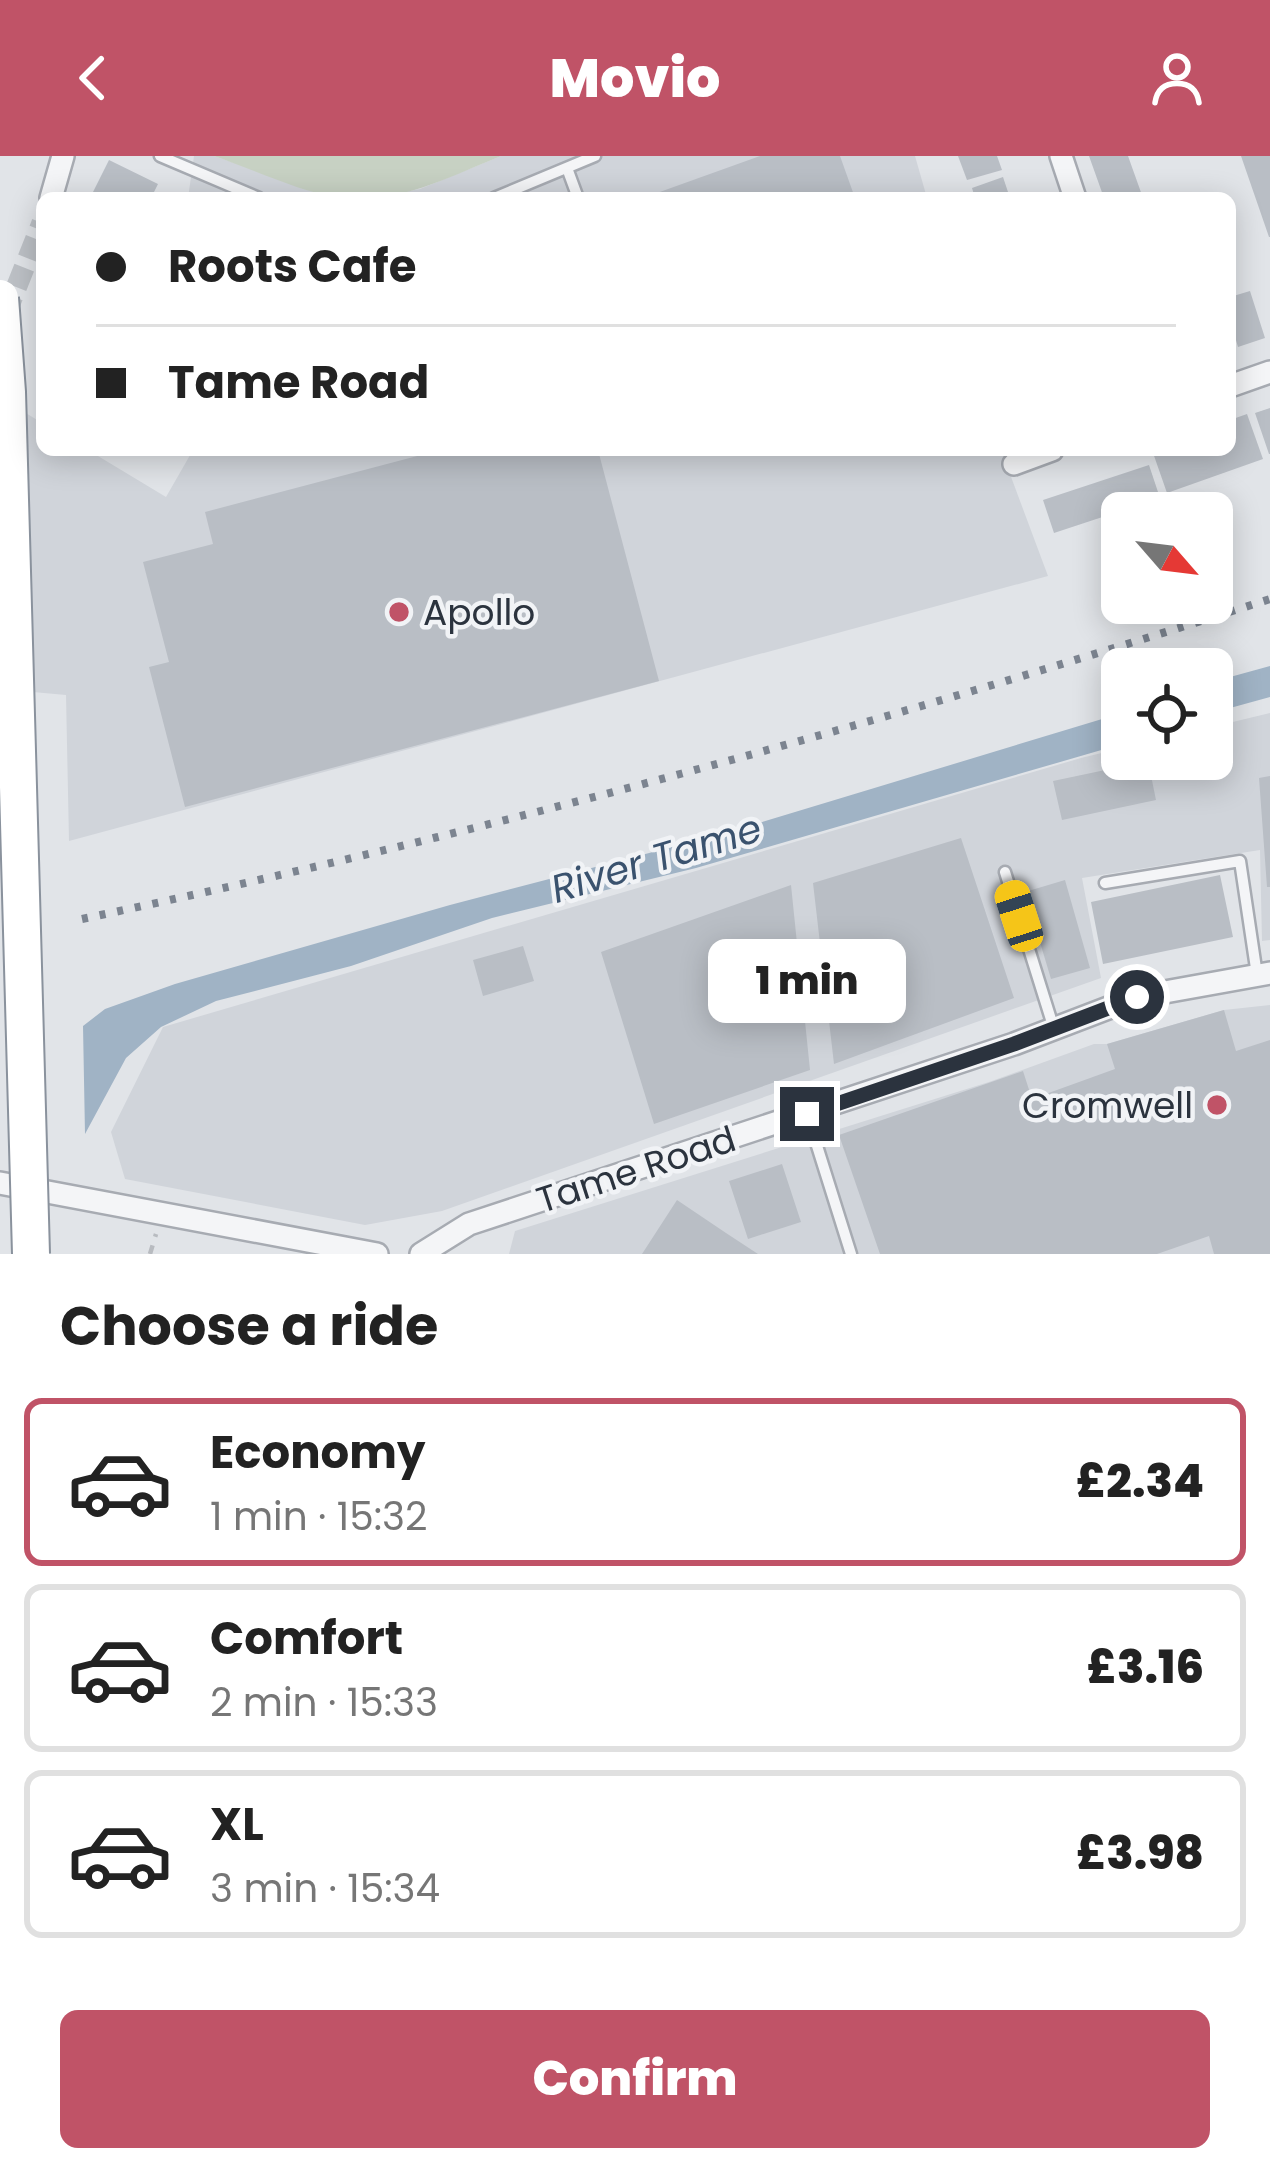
<!DOCTYPE html>
<html lang="en">
<head>
<meta charset="utf-8">
<style>
	body { margin:0; font-family:Poppins,sans-serif; background:#f6f6f6; color:#222; height:100vh; display:flex; flex-direction:column; font-size:45px; white-space:nowrap }
	* { box-sizing:border-box; margin:0 }
	p { font-size:39px; color:#767676 }
	.icon { flex:none; width:66px; height:66px; fill:none; stroke:currentColor; stroke-width:2; stroke-linecap:round; stroke-linejoin:round }
	.map { position:relative; height:1098px; overflow:hidden }
	.sheet { display:flex; flex-direction:column; background:#fff; flex:1 }
	.sheet>* { flex:none }
	.guide { position:absolute; left:36px; top:36px; width:1200px; height:264px; border-radius:18px; box-shadow:0 6px 30px #0003; display:grid; align-content:center; height:264px; padding:0 60px; background:#fff }
	.needle { width:78px; rotate:118deg }
	.tools { position:absolute; left:1101px; top:336px; display:grid; gap:24px }
	.tools a { display:grid; place-items:center; width:132px; height:132px; border-radius:18px; background:#fff; box-shadow:0 6px 30px #0003; font-size:60px }
	.end { position:absolute; width:54px; height:54px; margin:-27px; border:15px solid #2b333e; background:#fff; box-shadow:0 0 0 6px #fff }
	.from { border-radius:50% }
	.bubble { position:absolute; height:84px; border-radius:18px; background:#fff; box-shadow:0 6px 30px #0003; font-size:39px; font-weight:800; line-height:84px; text-align:center }
	.car { position:absolute; width:36px; height:72px; margin:-36px -18px; border-radius:15px; box-shadow:0 0 9px 3px #0007; background:linear-gradient(#f5c518 24%,#345 0 40%,#f5c518 0 76%,#345 0 86%,#f5c518 0) }
	.guide b { display:flex; align-items:center; gap:42px; height:114px; font-size:45px }
	.guide b+b { border-top:3px solid #e0e0e0 }
	.guide i { width:30px; height:30px; background:#222 }
	ul { padding:0; list-style:none }
	li { display:flex; align-items:center; gap:36px; height:168px; margin:0 24px 18px; padding:0 36px; border:6px solid #e0e0e0; border-radius:18px }
	li div { flex:1 }
	li b { display:block; font-size:45px }
	li em { font-style:normal; font-weight:800 }
	li.selected { border-color:#c05367 }
	li>.icon { width:108px; height:108px; stroke-width:1.5 }
	h2 { padding:0 60px; font-size:54px; line-height:144px }
	.button { display:flex; gap:24px; margin-top:auto; padding:24px 60px }
	.button a { flex:1; height:138px; border-radius:18px; background:#c05367; color:#fff; font-size:48px; font-weight:800; line-height:138px; text-align:center }
	header { display:flex; justify-content:space-between; align-items:center; height:156px; padding:0 60px; background:#c05367; color:#fff; font-size:54px; font-weight:800 }
	.map>svg:first-child { display:block }
</style>
</head>
<body>
<header><svg class="icon" aria-label="back" viewBox="0 0 24 24"><path d="M15 5l-7 7 7 7"/></svg>Movio<svg class="icon" aria-label="person" viewBox="0 0 24 24"><circle cx="12" cy="8" r="4"/><path d="M4 21q1-7 8-7t8 7"/></svg></header>
<div class="map">
<svg width="1270" height="1098" viewBox="0 0 1270 1098">
	<rect width="100%" height="100%" fill="#e1e4e8"/>
	<path fill="#d0d4da" d="M194,0H214L338,42H188Z
		M501,0H915L927,42H372L420,33Z
		M0,241L42,267V294H88L166,341L193,294H1001L1048,420L69,685L66,539L0,533Z
		M1270,557V784L1262,785L1260,694L1082,722L1101,822L442,1055L365,1069L125,1023L111,976L163,871L1081,602L1122,592V603H1212V571Z
		M1270,849V1098H509L515,1075L989,926L1094,888H1107L1224,854Z"/>
	<path fill="#c7d1c3" d="M214,0H501C451,20 395,50 339,42C300,36 252,13 214,0Z"/>
	<path fill="#a0b3c5" d="M1270,510V541L1212,557V526Z
		M1122,557V588L696,712L492,762L351,810L216,845L161,871L126,902L85,978L83,870L105,853L175,828L450,749L726,677Z"/>
	<path fill="#b9bec5" d="M760,0H840L855,42H643Z
		M958,0H997L1002,14L967,24Z
		M1089,0H1128L1143,42H1104Z
		M1241,0H1270V81H1269Z
		M109,4L158,28L151,42H90Z
		M1003,21L1010,42H975L972,32Z
		M1250,135L1265,182L1238,191L1230,164V141Z
		M1270,252V298H1269L1255,257Z
		M1247,258L1263,303L1167,337L1152,294H1230V264Z
		M440,294H598L659,525L185,651L149,511L169,506L143,406L213,388L205,356Z
		M1149,309L1160,342L1054,377L1043,344Z
		M1148,605L1156,644L1062,664L1053,625Z
		M1270,620V731H1267L1259,622Z
		M961,682L1014,842L834,908L813,727Z
		M1220,719L1233,781L1103,808L1091,746Z
		M1065,724L1090,812L1051,823L1025,736Z
		M791,729L810,914L654,968L601,796Z
		M523,790L534,825L483,840L473,804Z
		M1224,854L1236,895L1270,884V1098H1214L1209,1080L1157,1098H880L839,979L1023,915L1032,943L1115,913L1107,888Z
		M782,1008L801,1066L748,1083L729,1025Z
		M677,1044L726,1077L758,1098H642Z"/>
	<g fill="none" stroke-linecap="round" stroke-linejoin="round">
		<path stroke="#bdc1c6" stroke-width="21" stroke-dasharray="21 10" stroke-linecap="butt" d="M5,160L42,67"/>
		<g stroke="#a7abb2" stroke-width="15">
			<path id="lane" d="M160,0L259,42
				M567,12L578,42
				M494,42L595,0
				M1005,716L1054,873
				M1105,727L1240,705L1257,819
				M807,958L851,1098"/>
		</g>
		<g stroke="#a7abb2" stroke-width="26">
			<path id="street" d="M1061,0L1075,42
				M51,42L63,0
				M1230,230L1270,216
				M1014,308L1052,294
				M0,1027L377,1098
				M421,1098L469,1068L1014,888L1137,841L1270,817"/>
		</g>
		<path stroke="#b8bbc0" stroke-width="4.5" stroke-dasharray="9 9" stroke-linecap="butt" d="M150,1098L156,1078"/>
		<use href="#lane" stroke="#f4f5f7" stroke-width="10"/>
		<use href="#street" stroke="#f4f5f7" stroke-width="21"/>
		<path stroke="#7c8490" stroke-width="8" stroke-dasharray="6 12" stroke-linecap="butt" d="M82,763C483,678 880,568 1270,443"/>
		<g stroke="#8a929d" stroke-width="40" stroke-linecap="butt">
			<path id="highway-bridge" d="M0,142L7,236L31,1098"/>
		</g>
		<use href="#highway-bridge" stroke="#fff" stroke-width="36"/>
	</g>
	<g fill="none" stroke-linecap="round" stroke-linejoin="round">
		<path stroke="#2b333e" stroke-width="15" d="M807,958L1014,888L1137,841"/>
	</g>
	<g fill="#c05367" stroke="#f1f3f6" stroke-width="4.5">
		<circle cx="399" cy="456" r="12"/>
		<circle cx="1217" cy="949" r="12"/>
	</g>
	<g text-anchor="middle" stroke-width="9" stroke-linejoin="round" paint-order="stroke">
		<g font-size="36" fill="#2b333e" stroke="#f1f3f6" text-anchor="start">
			<text x="423" y="469">Apollo</text>
			<text x="1193" y="962" text-anchor="end">Cromwell</text>
		</g>
		<g font-size="36" fill="#2b333e" stroke="#f1f3f6">
			<text transform="translate(636 1013) rotate(-18)" y="13">Tame Road</text>
		</g>
		<g font-size="39" font-style="italic" fill="#3a526e" stroke="#f1f3f6">
			<text transform="translate(656 702) rotate(-17)" y="14">River Tame</text>
		</g>
	</g>
</svg>
<div class="tools">
<a><svg class="needle" viewBox="-14 -14 28 28"><path d="M0-13l5 13h-10z" fill="#e53935"/><path d="M0 13l5-13h-10z" fill="#767676"/></svg></a>
<a><svg class="icon" aria-label="locate" viewBox="0 0 24 24"><circle cx="12" cy="12" r="6"/><path d="M12 2v4M12 18v4M2 12h4M18 12h4"/></svg></a>
</div>
<i class="end from" style="left:1137px;top:841px"></i>
<i class="end" style="left:807px;top:958px"></i>
<div class="bubble" style="left:708px;top:783px;width:198px">1 min</div>
<i class="car" style="left:1019px;top:760px;rotate:342deg"></i>
<div class="guide">
<b><i class="from"></i>Roots Cafe</b>
<b><i></i>Tame Road</b>
</div>
</div>
<section class="sheet">
<h2>Choose a ride</h2>
<ul>
<li class="selected"><svg class="icon" aria-label="car" viewBox="0 0 24 24"><path d="M5 17H2v-5l4-1 3-4h7l3 4 3 1v5h-3M9 17h6M6 11h13"/><circle cx="7" cy="17" r="2"/><circle cx="17" cy="17" r="2"/></svg><div><b>Economy</b><p>1 min · 15:32</p></div><em>£2.34</em></li>
<li><svg class="icon" aria-label="car" viewBox="0 0 24 24"><path d="M5 17H2v-5l4-1 3-4h7l3 4 3 1v5h-3M9 17h6M6 11h13"/><circle cx="7" cy="17" r="2"/><circle cx="17" cy="17" r="2"/></svg><div><b>Comfort</b><p>2 min · 15:33</p></div><em>£3.16</em></li>
<li><svg class="icon" aria-label="car" viewBox="0 0 24 24"><path d="M5 17H2v-5l4-1 3-4h7l3 4 3 1v5h-3M9 17h6M6 11h13"/><circle cx="7" cy="17" r="2"/><circle cx="17" cy="17" r="2"/></svg><div><b>XL</b><p>3 min · 15:34</p></div><em>£3.98</em></li>
</ul>
<div class="button"><a>Confirm</a></div>
</section>
</body>
</html>
